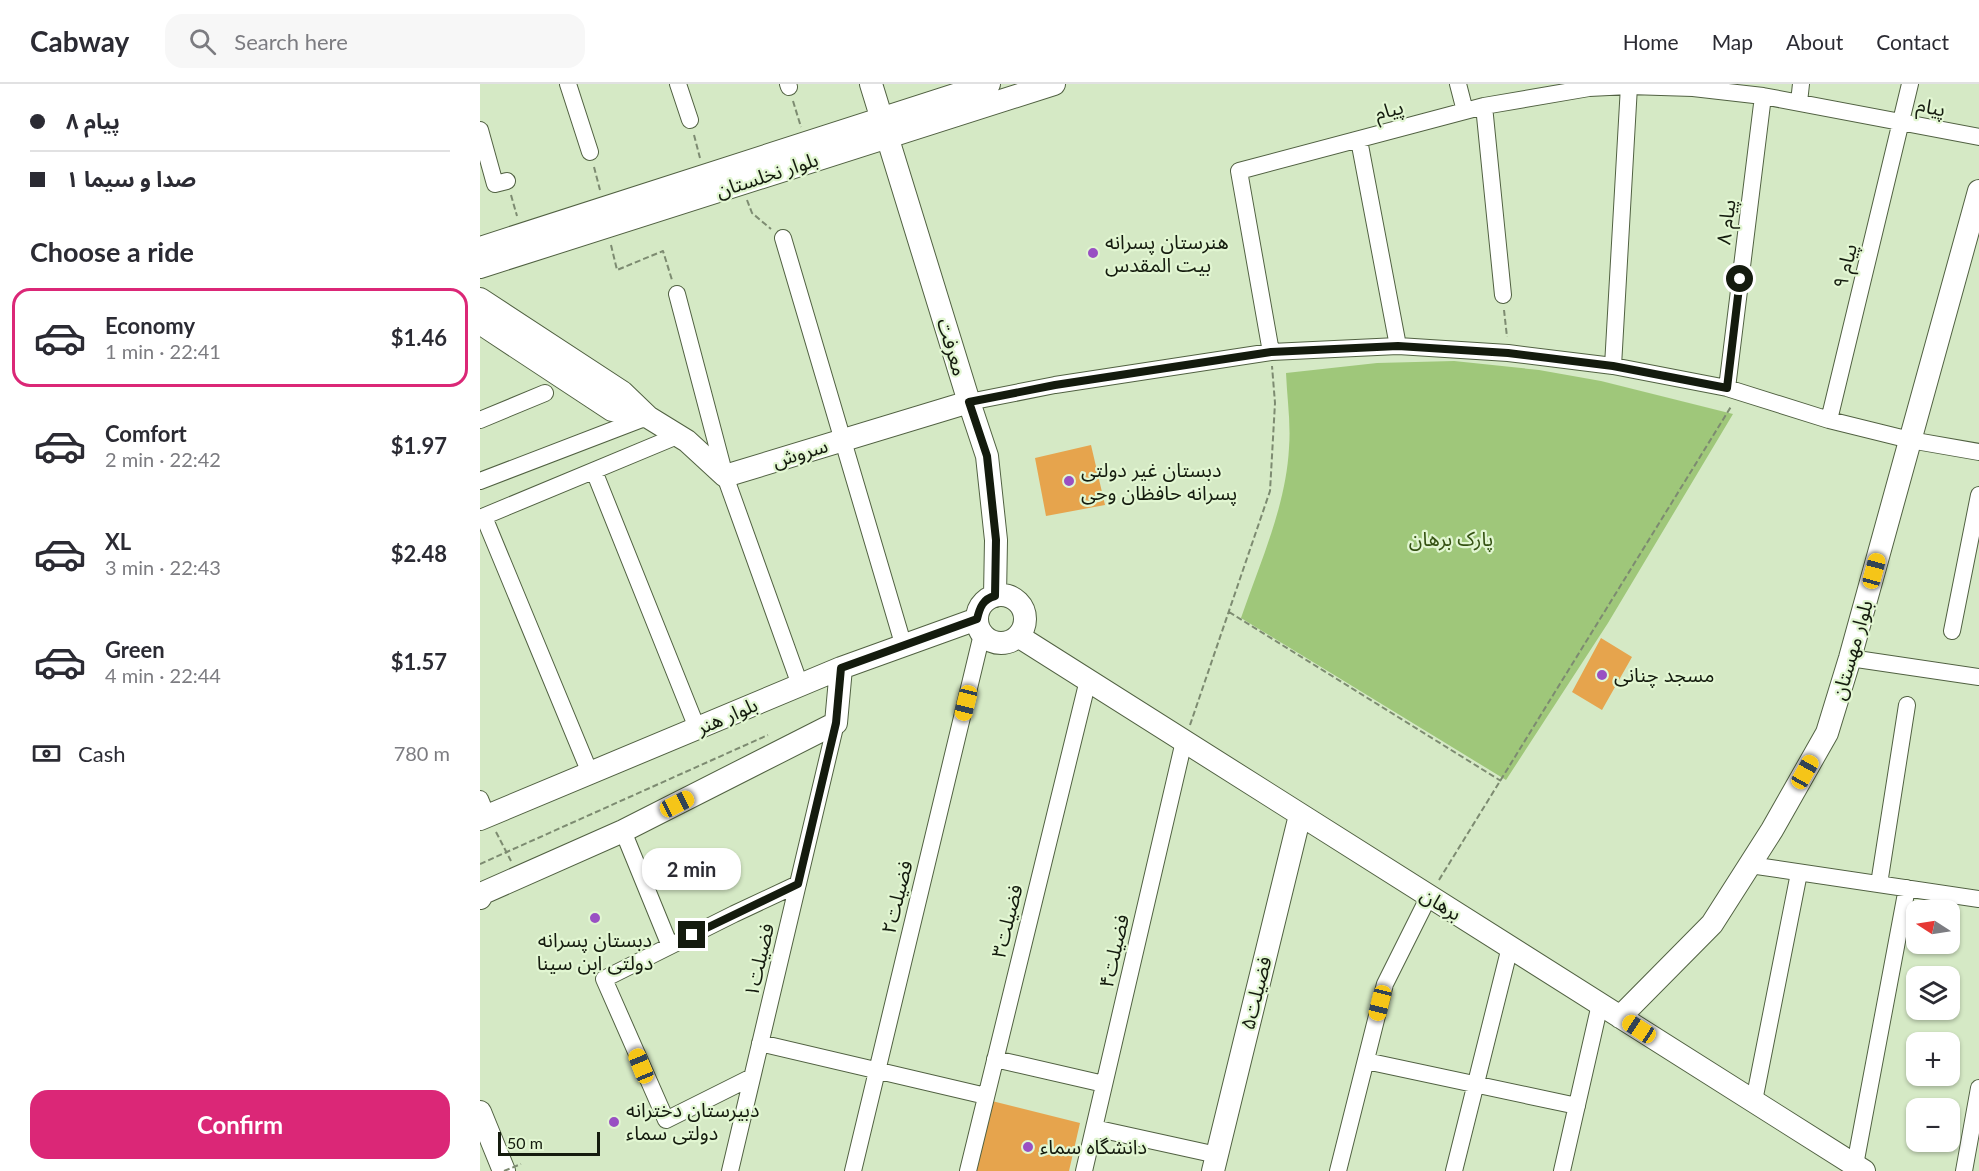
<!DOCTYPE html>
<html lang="en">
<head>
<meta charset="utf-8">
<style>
	body { margin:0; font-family:Lato,"Noto Sans Arabic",sans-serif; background:#f7f7f7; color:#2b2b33; height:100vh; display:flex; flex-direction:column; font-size:22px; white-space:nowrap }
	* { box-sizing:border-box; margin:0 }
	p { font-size:20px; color:#7c7c81 }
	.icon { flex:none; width:33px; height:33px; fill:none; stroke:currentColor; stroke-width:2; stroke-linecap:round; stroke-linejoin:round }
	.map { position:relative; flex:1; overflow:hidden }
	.sheet { display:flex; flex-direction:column; background:#fff; width:480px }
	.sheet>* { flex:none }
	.hud { display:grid; align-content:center; height:132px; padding:0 30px; background:#fff }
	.needle { width:39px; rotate:282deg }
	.controls { position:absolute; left:1426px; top:816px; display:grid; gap:12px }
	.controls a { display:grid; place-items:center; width:54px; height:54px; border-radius:12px; background:#fff; box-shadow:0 2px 4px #0004; font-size:30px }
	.scale { position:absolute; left:18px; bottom:15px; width:102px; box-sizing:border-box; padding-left:6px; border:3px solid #141b0e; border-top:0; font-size:16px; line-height:21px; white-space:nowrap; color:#141b0e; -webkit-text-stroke:4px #e2f6d2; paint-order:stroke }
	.end { position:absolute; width:27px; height:27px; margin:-14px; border:8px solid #141b0e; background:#fff; box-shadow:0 0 0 3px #fff }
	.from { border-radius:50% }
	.bubble { position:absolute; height:42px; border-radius:18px; background:#fff; box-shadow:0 2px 4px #0004; font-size:20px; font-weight:700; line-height:42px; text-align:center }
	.car { position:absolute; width:18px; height:36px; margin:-18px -9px; border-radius:8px; box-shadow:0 0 4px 2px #0007; background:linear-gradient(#f5c518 24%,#345 0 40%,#f5c518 0 76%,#345 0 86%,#f5c518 0) }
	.hud b { display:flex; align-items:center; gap:21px; height:57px; font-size:22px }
	.hud b+b { border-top:2px solid #e1e1e2 }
	.hud i { width:15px; height:15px; background:#2b2b33 }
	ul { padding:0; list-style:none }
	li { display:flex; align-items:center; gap:18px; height:99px; margin:0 12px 9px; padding:0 18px; border:3px solid transparent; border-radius:18px }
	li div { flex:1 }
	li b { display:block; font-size:22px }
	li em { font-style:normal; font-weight:700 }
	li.on { border-color:#db2777 }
	li>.icon { width:54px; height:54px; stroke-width:1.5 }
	h2 { padding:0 30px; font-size:27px; line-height:72px }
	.pay { display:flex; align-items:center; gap:15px; height:66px; padding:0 30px; font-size:22px }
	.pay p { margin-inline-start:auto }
	.cta { display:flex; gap:12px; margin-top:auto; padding:12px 30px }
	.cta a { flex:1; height:69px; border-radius:18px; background:#db2777; color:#fff; font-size:24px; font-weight:700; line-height:69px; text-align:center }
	header { display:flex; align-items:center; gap:36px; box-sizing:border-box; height:84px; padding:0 30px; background:#fff; border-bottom:2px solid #e1e1e2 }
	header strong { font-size:28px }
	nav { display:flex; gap:33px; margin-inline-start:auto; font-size:21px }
	.search { width:420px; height:54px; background:#f7f7f7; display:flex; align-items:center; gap:15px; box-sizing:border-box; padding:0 21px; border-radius:18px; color:#7c7c81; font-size:22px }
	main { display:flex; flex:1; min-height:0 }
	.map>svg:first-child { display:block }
</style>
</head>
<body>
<header>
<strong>Cabway</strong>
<div class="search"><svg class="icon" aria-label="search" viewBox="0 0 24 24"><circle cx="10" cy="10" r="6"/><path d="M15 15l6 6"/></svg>Search here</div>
<nav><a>Home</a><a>Map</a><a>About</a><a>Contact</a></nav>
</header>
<main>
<section class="sheet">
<div class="hud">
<b><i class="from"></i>پیام ۸</b>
<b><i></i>صدا و سیما ۱</b>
</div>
<h2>Choose a ride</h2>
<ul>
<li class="on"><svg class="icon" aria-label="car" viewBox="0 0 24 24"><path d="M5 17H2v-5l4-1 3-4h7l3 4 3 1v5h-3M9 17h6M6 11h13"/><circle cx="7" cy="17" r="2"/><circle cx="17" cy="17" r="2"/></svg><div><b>Economy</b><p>1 min · 22:41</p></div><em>$1.46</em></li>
<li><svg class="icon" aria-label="car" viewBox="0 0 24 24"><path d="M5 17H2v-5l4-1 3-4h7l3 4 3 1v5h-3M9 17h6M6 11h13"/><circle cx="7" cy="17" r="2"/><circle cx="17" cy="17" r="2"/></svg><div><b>Comfort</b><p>2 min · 22:42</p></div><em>$1.97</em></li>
<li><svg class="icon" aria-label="car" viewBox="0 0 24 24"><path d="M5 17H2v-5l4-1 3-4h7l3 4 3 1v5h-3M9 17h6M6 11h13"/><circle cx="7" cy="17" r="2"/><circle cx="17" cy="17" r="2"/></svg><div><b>XL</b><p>3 min · 22:43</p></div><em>$2.48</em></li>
<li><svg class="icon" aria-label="car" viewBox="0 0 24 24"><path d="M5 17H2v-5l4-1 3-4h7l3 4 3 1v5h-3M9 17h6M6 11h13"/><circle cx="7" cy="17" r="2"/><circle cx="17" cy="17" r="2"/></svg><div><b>Green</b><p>4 min · 22:44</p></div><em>$1.57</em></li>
</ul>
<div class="pay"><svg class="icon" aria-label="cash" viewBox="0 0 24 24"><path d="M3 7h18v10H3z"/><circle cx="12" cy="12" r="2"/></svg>Cash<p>780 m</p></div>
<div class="cta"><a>Confirm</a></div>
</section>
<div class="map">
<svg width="1499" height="1087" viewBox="0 0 1499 1087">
	<rect width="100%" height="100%" fill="#d5e9c5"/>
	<path fill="#9fc77a" d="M974,277L1059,286L1121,297L1253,330L1128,539L1026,696L761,534C780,479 806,422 809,364C811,339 807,314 806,289L897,279Z"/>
	<path fill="#e6a44d" d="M611,361L625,421L566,432L555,374Z
		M1121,554L1152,573L1122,626L1092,608Z
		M512,1017L600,1039L589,1087H495Z"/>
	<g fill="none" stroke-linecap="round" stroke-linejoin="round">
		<g stroke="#516142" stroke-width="18">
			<path id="street" d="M88,0L110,68
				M198,0L210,36
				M308,0L309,3
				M978,0L985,27
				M1319,18L1321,0
				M1004,22L1023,211
				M0,46L15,100L27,97
				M879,56L918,262
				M303,154L424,563
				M197,210L245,392L320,601
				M791,268L759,87L1004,22L1109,4L1149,2L1213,4L1283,12L1499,53
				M1133,282L1149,2
				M1247,304L1283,12
				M489,318L575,301L791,268L918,262L1028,269L1133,282L1247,304L1349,336L1430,356L1499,368
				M0,336L65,309
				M1349,336L1430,0
				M114,387L217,644
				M0,397L167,333
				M4,433L110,689
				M0,434L197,352
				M1472,547L1499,411
				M1370,574L1499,593
				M0,715L7,732
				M143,747L190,862
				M1270,781L1499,815
				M1399,800L1427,621
				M280,959L506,1012
				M515,975L624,1000
				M886,977L1097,1022
				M272,993L186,1036L124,895L254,830L318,800
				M1274,1017L1319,789
				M614,1044L737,1071
				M1375,1081L1427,804
				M250,1087L356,639
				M373,1087L502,550
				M488,1087L608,596
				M604,1087L704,657
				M858,1087L905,900L949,812
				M974,1087L1030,863
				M1082,1087L1120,920
				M1484,1087L1499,1004"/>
		</g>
		<g stroke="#516142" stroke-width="24">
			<path id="secondary" d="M391,0L489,318L507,372L516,456L515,512
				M0,164L509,0
				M0,183L574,0
				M0,215L142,308L168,333L207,357L245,392L489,318
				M0,239L132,326L168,333
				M497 535a24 24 0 1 1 48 0a24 24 0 1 1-48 0Z
				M538,552L1384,1087
				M0,735L361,584L497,535
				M0,814L3,809L143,747L356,639L361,584
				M1140,933L1232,840L1292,746L1347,649L1370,574L1499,107
				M0,1028L24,1087
				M733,1087L820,731"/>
		</g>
		<path stroke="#7d8b71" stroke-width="2" stroke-dasharray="6 3" stroke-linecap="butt" d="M313,17L321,43
			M214,51L220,74
			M114,83L120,106
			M31,111L37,132
			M267,116L272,129L291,145
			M131,161L137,186L183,167L192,196
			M1024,226L1027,253
			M749,528L1021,697
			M710,641L790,407L795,319L792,282
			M16,748L31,777
			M0,780L288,651
			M959,796L1252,321"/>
		<use href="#street" stroke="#fff" stroke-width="16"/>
		<use href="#secondary" stroke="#fff" stroke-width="22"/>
		<path stroke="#7d8b71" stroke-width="2" stroke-dasharray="6 3" stroke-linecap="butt" d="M24,1087L41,1080"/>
	</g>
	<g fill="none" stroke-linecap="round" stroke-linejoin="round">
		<path stroke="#141b0e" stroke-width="8" d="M212,851L318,800L356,639L361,584L497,535C500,523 503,515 515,512L516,456L507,372L489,318L575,301L791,268L918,262L1028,269L1133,282L1247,304L1260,195"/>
	</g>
	<g fill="#9950c3" stroke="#e2f6d2" stroke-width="2">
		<circle cx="613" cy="169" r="6"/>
		<circle cx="589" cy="397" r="6"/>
		<circle cx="1122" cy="591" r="6"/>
		<circle cx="115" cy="834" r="6"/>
		<circle cx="134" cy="1038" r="6"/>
		<circle cx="548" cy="1063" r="6"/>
	</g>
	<g text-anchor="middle" stroke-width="4.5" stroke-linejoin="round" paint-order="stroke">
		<g font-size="20" fill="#141b0e" stroke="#e2f6d2">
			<text transform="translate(1451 23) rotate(11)" y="7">پیام</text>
			<text transform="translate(909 26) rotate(-15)" y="7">پیام</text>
			<text transform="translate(287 91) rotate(-18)" y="7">بلوار نخلستان</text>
			<text transform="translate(1246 138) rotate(-83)" y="7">پیام ۸</text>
			<text transform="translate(1365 182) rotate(-76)" y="7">پیام ۹</text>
			<text transform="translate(472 263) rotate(73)" y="7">معرفت</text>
			<text transform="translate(320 369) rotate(-17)" y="7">سروش</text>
			<text transform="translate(1372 566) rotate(-74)" y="7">بلوار مهستان</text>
			<text transform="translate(247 632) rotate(-23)" y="7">بلوار هنر</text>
			<text transform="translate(417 813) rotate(-76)" y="7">فضیلت۲</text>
			<text transform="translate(961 820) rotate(32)" y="7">برهان</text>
			<text transform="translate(527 837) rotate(-76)" y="7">فضیلت۳</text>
			<text transform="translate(634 867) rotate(-77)" y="7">فضیلت۴</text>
			<text transform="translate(279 876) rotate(-77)" y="7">فضیلت۱</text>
			<text transform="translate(776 909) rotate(-76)" y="7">فضیلت۵</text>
		</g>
		<g font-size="20" fill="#141b0e" stroke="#e2f6d2" text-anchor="start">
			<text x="625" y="165">هنرستان پسرانه<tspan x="625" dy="23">بیت المقدس</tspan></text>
			<text x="601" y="393">دبستان غیر دولتی<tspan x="601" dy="23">پسرانه حافظان وحی</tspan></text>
			<text x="1134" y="598">مسجد چنانی</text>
			<text x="115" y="863" text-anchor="middle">دبستان پسرانه<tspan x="115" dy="23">دولتی ابن سینا</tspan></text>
			<text x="146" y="1033">دبیرستان دخترانه<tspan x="146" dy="23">دولتی سماء</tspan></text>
			<text x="560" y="1070">دانشگاه سماء</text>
		</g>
		<g font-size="20" fill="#345112" stroke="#e2f6d2">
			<text x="971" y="462">پارک برهان</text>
		</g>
	</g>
</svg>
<div class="controls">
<a><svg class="needle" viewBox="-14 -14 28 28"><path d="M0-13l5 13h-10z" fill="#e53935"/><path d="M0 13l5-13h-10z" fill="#7c7c81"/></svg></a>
<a><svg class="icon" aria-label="layers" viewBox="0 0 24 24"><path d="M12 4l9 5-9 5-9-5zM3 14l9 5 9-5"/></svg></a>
<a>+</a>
<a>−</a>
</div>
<div class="scale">50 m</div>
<i class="end from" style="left:1260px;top:195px"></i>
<i class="end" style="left:212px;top:851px"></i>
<div class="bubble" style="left:162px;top:764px;width:99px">2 min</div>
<i class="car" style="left:1394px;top:487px;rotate:15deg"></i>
<i class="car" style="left:486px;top:619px;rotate:194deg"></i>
<i class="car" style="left:1325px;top:688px;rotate:29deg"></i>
<i class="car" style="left:197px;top:720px;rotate:63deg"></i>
<i class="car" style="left:900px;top:919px;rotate:194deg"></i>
<i class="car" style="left:1159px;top:945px;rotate:303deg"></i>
<i class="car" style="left:161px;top:982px;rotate:338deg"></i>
</div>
</main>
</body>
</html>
